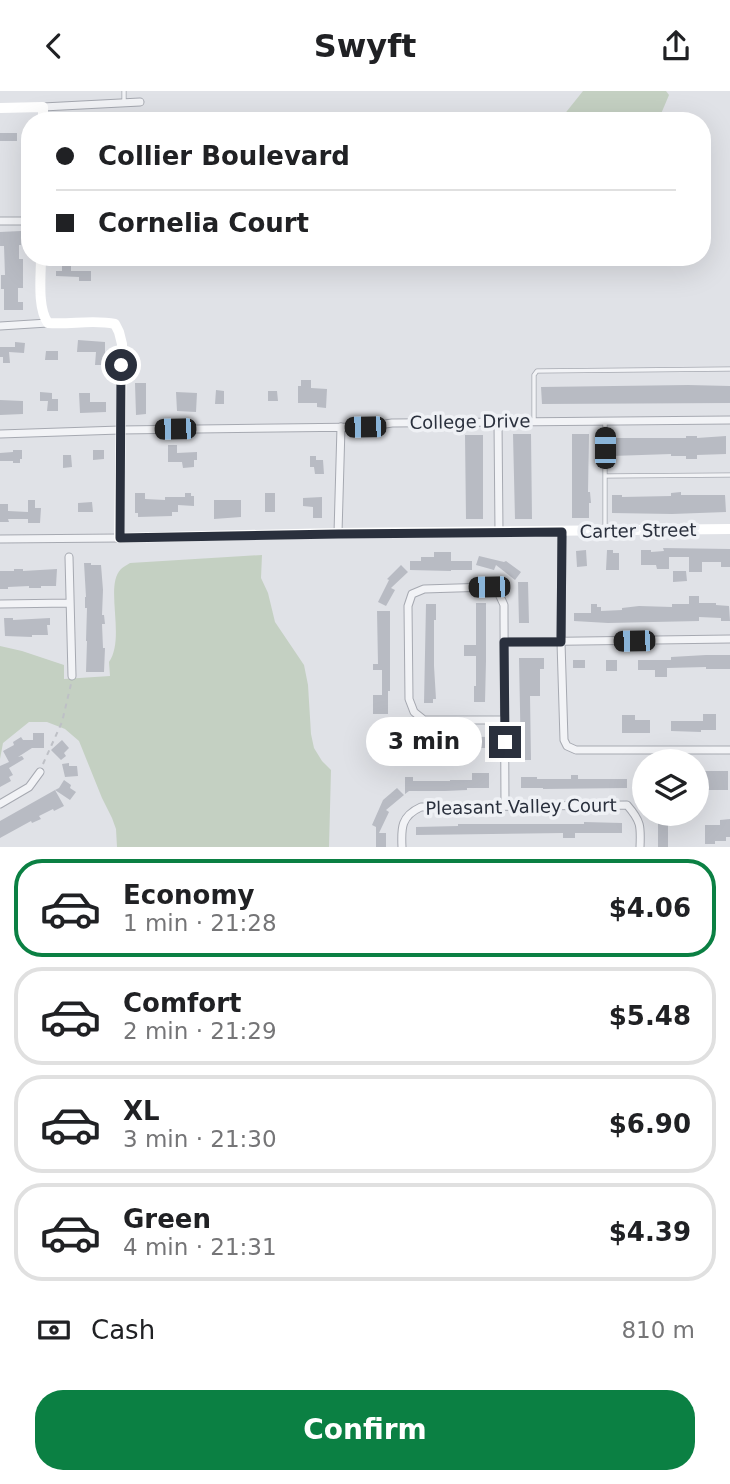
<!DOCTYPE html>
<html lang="en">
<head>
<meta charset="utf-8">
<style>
	body { margin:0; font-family:"DejaVu Sans",sans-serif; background:#f6f6f6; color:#202124; height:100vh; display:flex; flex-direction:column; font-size:26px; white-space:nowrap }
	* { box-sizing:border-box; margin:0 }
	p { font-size:23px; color:#757577 }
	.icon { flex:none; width:38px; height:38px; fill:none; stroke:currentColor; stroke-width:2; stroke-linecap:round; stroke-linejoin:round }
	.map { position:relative; height:756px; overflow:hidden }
	.side { display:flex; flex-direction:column; background:#fff; flex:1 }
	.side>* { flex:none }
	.guide { position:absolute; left:21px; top:21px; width:690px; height:154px; border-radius:28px; box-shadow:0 7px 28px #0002; display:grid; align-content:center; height:154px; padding:0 35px; background:#fff }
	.fabs { position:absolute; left:632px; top:658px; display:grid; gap:14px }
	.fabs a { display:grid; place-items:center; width:77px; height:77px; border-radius:50%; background:#fff; box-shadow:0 7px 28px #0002; font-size:35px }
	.end { position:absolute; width:32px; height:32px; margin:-16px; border:9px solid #2a303d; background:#fff; box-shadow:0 0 0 4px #fff }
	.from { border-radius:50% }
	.bubble { position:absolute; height:49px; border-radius:24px; background:#fff; box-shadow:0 7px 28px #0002; font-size:23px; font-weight:700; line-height:49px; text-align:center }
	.car { position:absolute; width:21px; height:42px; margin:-21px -10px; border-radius:9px; box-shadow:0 0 5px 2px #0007; background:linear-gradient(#222 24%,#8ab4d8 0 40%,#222 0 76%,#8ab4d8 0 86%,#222 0) }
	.guide b { display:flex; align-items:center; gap:24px; height:66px; font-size:26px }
	.guide b+b { border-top:2px solid #e0e0e0 }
	.guide i { width:18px; height:18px; background:#202124 }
	ul { padding:12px 0 0; list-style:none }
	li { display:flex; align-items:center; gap:21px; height:98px; margin:0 14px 10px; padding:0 21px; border:4px solid #e0e0e0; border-radius:28px }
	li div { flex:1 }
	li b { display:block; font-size:26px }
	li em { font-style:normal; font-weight:700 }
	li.active { border-color:#0b8043 }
	li>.icon { width:63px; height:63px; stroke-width:1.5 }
	.pay { display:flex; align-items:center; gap:18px; height:77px; padding:0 35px; font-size:26px }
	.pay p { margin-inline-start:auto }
	.action { display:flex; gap:14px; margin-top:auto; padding:14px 35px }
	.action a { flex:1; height:80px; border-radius:28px; background:#0b8043; color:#fff; font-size:28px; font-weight:700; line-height:80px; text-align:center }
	header { display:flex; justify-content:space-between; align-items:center; height:91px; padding:0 35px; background:#fff; font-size:32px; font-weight:700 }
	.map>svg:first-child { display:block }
</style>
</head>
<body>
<header><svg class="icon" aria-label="back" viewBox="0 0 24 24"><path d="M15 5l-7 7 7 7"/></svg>Swyft<svg class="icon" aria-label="share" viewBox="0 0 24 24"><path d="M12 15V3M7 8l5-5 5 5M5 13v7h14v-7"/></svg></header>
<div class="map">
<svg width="730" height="756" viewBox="0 0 730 756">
	<rect width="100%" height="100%" fill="#e0e2e7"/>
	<path fill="#c4d0c2" d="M583,0H666L669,4L658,30H559Z
		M223,21L236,25L239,30H198L207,23Z
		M414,166H466C447,176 434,175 414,166Z
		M262,464L261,487L268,502L275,531L304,574L308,594L311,643L314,657L322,670L331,679L329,756H117L116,738L112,727L102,707L79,650L65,638L47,631H29L3,652L0,668V555L22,560L64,574V588L110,585L109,571C126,546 104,495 121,478C123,476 127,474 130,472Z"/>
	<path fill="#b8bbc3" d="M0,42H17V50H0Z
		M21,140V154H19V168H23V197H18V211H23V219H4V198H1V184H5L4,155H0V141Z
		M62,175H71V180H91V190H79V186L56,185V180H62Z
		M78,249L105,251V274H95L96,261H77Z
		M15,251L25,252L24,262L9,261L10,272H3V266H0V256H15Z
		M46,260H58V269H45Z
		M301,289H311V297L327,298L326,317L317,316V312H298V295H301Z
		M135,292H146V323L136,324Z
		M688,294L730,295V312L542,313L541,296Z
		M216,299L224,300V313H215Z
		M268,300H277L278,310H268Z
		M40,301L52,302V308H58V320H47L48,310H40Z
		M176,301L197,302L196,321L177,320Z
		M79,302H90V311H106V321L80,322Z
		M0,309L23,310V323L0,324Z
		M513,343H531L532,428H515Z
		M572,343H589L588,401H590L591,412H589V427H572Z
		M465,344H483V428H466Z
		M686,345H697V347L726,345V363L697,364V368H686V365H671V363L612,365L611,347H686Z
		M168,354H177V362L197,361V369H194V376L183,377L182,371H168Z
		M13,359H22V368H20V372H13V370H0V362L13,361Z
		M93,359H104V368L93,369Z
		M63,364H71L72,376L63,377Z
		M310,365H316V369H323L324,383H315L314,376H310Z
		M681,401V404H725L726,421L672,423L612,422V404H622V406L671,405V402Z
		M135,402H145V408L165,409V406H185V402H191V405H194V415L178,414V421H172V425L138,426V422H135Z
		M265,402H275V421H265Z
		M322,406V427H313V416L303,415V407Z
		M28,409H35V417H41L40,432H28V428H8L9,431H0V413H8V420L28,421Z
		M214,409H241V426L214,428Z
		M92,411L93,421H78V412Z
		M663,457L730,458V476H721V471H702V481H689V466H669V478H657L656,474H641V459H651V461L664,460Z
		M586,459L587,475L577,476L576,460Z
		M607,459H613V462H619V479H606Z
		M434,461H451V470H472V479H451V480L410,479V470H421V466H434Z
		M479,465L504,471L506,470L521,481L515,489L496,474L494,479L476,474Z
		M84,472H91V474H101L103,499L102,524H104L105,533H102L103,557H105L104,581H86L87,550H86L87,517H85V506H86Z
		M401,474L408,481L391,497L395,499L386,515L378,511L389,489L387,488Z
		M14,478H23V480L57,478L56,495H41V497H29V495L8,496V498H0V480H14Z
		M673,480H686L687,490L673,491Z
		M518,491H528L529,532H519Z
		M689,505H699V512H716V514L729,515L730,530H721V527L699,526V530L608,532L574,530V522H591V513H597V516H601V520L622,519V517L639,515L672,516V513H689Z
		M476,512H486V570L485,611H474V595H476V565H464V554H476Z
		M426,513H436V529H434V575L436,608H433V612H424Z
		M377,520H390V600H388V623H373V604H382V579H373V573H378Z
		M4,527H13V529L50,527V534H47L48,544H32V546L5,545Z
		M706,564H730V578H706V576L667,577V586H655V579H638V569H671V566Z
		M519,567H544V578H540V605H530L531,669H521Z
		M573,569H585V577H573Z
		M606,569H617V580H606Z
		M703,623H716V639H701V641L671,640V630H703Z
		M622,624H635V629H650V642H622Z
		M390,626L404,639L397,646L383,633Z
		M408,641L430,649V646H450V645L488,646V657H472V655H446V656L422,657L405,651Z
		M33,642H44V657H32L18,666L22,665L24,668L9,677L13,684L9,686L11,690L0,696V675L9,671L3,660L14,654L13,651L21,646L23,649H33Z
		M62,649L69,657L64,662L66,665L61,669L51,659Z
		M69,672V675H77L78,685L65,686L62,673Z
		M696,680H728V699H702V694H696Z
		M472,682H489V697H467V699L445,700H409L405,703V686H413V690H450V689H472Z
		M571,684H578V688H627V697L543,698V697H521V686H537V688H571Z
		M638,688L644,693V705L632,696Z
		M64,689L71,694L70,697L76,701L70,709L55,699L59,697Z
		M397,697L404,704L386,719L389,721L379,742H386V756H376V736L372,734L383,709Z
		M55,699L64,715L54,720L53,718L39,725L41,728L32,732L31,730L0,747V730Z
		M730,728V746H726V750H715V753H705V734H720V729Z
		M584,731L622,732V742H575V747H563V742L416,744V736L458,735V733H584Z
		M658,732H668V756H658Z"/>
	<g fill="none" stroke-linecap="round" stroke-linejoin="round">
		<g stroke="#a6a9b1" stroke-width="5">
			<path id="lane" d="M124,10V0
				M534,331V284L537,280L730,278
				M605,332V436
				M605,385L730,384"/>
		</g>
		<g stroke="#a6a9b1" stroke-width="9">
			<path id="street" d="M43,16L140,11
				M0,130H30
				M0,235L48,232
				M498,331L499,441
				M0,343L120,339L365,336L392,332L730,329
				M562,441L561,551L564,649L567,655L576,659H730
				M338,442L341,336
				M0,448L119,447
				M69,466L72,585
				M0,513L70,512
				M504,551L730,548
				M504,629H424L414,621L409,608L408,515L412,503L424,498L489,496L499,503L504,514V527L505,715
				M0,713L29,696L40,681
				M402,756C401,737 401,725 421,716L627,714C641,730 641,735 640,756"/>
		</g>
		<path stroke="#bec0c6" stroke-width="2" stroke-dasharray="5 5" stroke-linecap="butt" d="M43,673L62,631L71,593"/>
		<use href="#lane" stroke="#f2f3f6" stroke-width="3.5"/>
		<use href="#street" stroke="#f2f3f6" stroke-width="7"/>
		<path stroke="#fff" stroke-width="10" d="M0,17L43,16V30
			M41,166C41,185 37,217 48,232C70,234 93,228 115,233L119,241L122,253L119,447L338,442L730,438"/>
	</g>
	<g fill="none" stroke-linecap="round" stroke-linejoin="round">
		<path stroke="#2a303d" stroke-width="9" d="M121,274L120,447L338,443L562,441L561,551H504L505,651"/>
	</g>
	<g text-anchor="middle" stroke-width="7" stroke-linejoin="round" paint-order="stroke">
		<g font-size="18" fill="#2a303d" stroke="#eff1f5">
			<text transform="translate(470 331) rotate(-1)" y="6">College Drive</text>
			<text transform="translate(638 440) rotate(-1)" y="6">Carter Street</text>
			<text transform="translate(521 716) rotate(-1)" y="6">Pleasant Valley Court</text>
		</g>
	</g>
</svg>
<div class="fabs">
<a><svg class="icon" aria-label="layers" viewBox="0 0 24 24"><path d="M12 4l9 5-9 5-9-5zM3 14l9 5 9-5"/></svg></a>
</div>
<i class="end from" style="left:121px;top:274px"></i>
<i class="end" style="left:505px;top:651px"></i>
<div class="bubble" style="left:366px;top:626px;width:116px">3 min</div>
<i class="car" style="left:365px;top:336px;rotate:269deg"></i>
<i class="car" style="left:175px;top:338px;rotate:269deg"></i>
<i class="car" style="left:605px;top:357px;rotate:0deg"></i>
<i class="car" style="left:489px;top:496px;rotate:269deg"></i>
<i class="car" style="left:634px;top:550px;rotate:269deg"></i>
<div class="guide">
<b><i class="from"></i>Collier Boulevard</b>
<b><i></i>Cornelia Court</b>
</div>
</div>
<section class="side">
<ul>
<li class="active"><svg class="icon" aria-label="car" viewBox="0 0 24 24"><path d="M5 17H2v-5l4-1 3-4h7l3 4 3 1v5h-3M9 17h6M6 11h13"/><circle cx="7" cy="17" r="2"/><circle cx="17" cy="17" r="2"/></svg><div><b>Economy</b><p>1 min · 21:28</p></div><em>$4.06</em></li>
<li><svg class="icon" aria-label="car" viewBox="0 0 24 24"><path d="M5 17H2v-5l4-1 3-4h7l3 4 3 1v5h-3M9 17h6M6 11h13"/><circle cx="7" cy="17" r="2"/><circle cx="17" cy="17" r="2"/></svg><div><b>Comfort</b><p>2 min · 21:29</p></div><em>$5.48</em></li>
<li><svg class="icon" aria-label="car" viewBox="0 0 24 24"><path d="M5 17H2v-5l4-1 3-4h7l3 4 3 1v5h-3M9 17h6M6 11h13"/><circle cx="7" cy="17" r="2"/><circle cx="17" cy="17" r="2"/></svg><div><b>XL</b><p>3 min · 21:30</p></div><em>$6.90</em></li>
<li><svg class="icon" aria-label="car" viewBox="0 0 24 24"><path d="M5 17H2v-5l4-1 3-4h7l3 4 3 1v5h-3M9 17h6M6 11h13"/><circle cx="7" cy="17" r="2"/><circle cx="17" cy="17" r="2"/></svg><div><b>Green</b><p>4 min · 21:31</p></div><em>$4.39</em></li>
</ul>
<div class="pay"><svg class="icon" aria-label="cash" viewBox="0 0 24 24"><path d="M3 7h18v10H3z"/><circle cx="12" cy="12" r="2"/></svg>Cash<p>810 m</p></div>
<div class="action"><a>Confirm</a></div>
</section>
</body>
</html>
